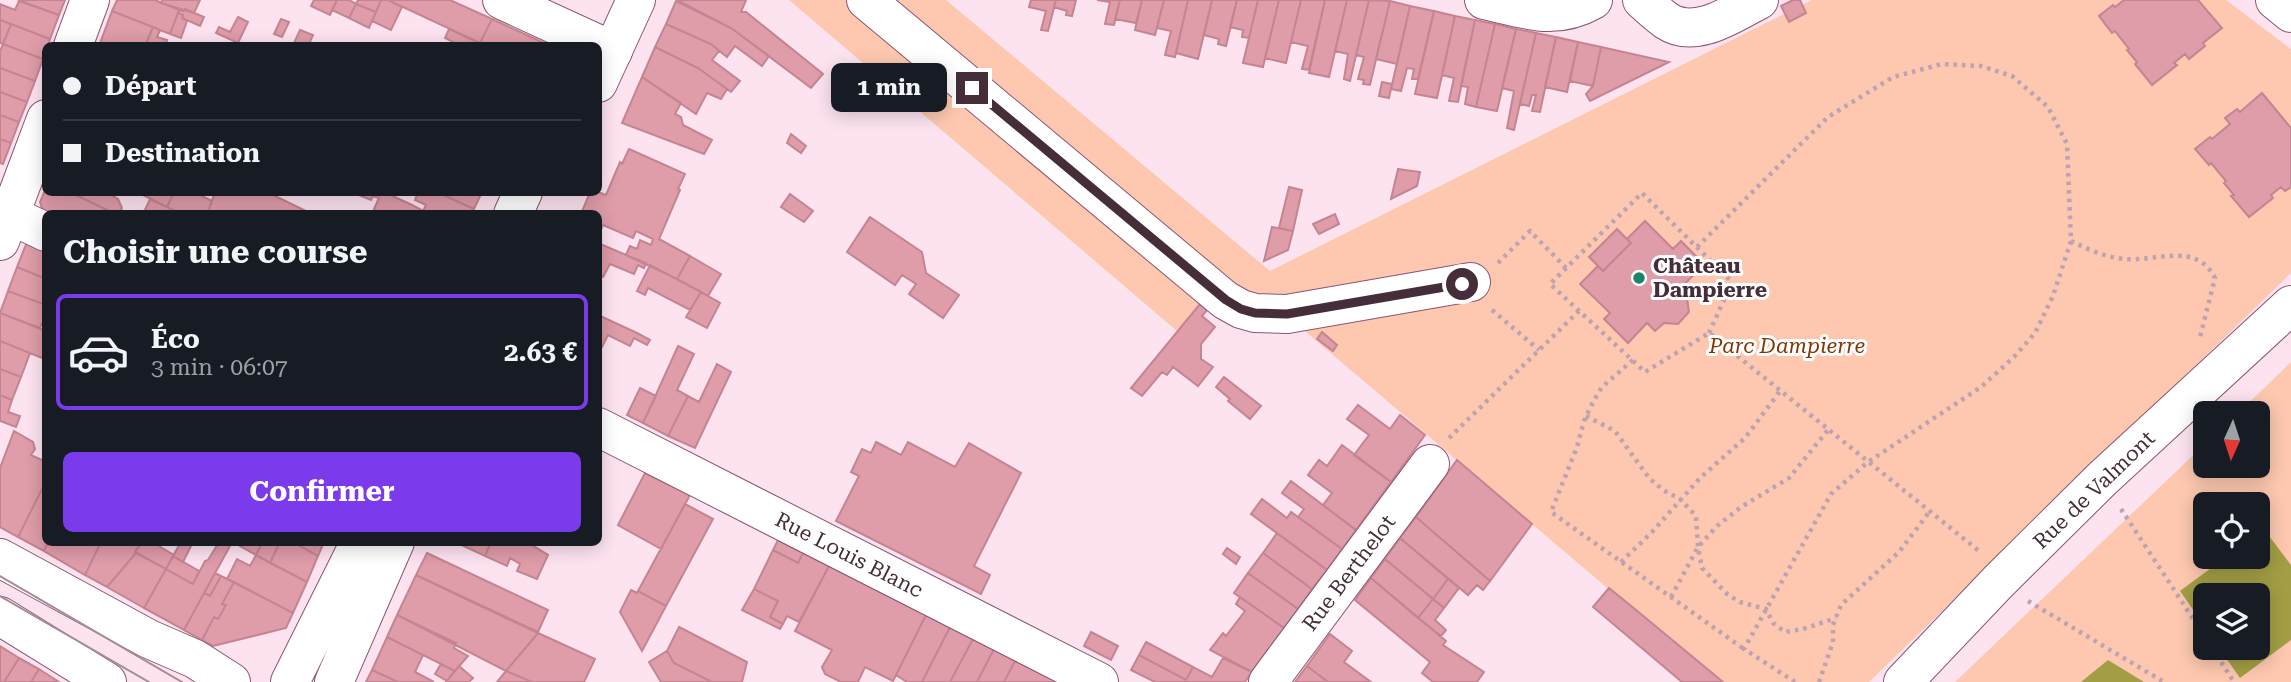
<!DOCTYPE html>
<html lang="fr">
<head>
<meta charset="utf-8">
<style>
	body { margin:0; font-family:"Roboto Serif",serif; background:#242831; color:#f1f3f6; height:100vh; display:flex; flex-direction:column; font-size:26px; white-space:nowrap }
	* { box-sizing:border-box; margin:0 }
	p { font-size:23px; color:#9ea1a6 }
	.icon { flex:none; width:38px; height:38px; fill:none; stroke:currentColor; stroke-width:2; stroke-linecap:round; stroke-linejoin:round }
	.map { position:relative; flex:1; overflow:hidden }
	.details { position:absolute; left:42px; top:210px; width:560px; height:336px; display:flex; flex-direction:column; background:#171b24; border-radius:10px; box-shadow:0 4px 18px #0003 }
	.details>* { flex:none }
	.hud { position:absolute; left:42px; top:42px; width:560px; height:154px; border-radius:10px; box-shadow:0 4px 18px #0003; display:grid; align-content:center; height:154px; padding:0 21px; background:#171b24 }
	.needle { width:46px; rotate:183deg }
	.buttons { position:absolute; left:2193px; top:401px; display:grid; gap:14px }
	.buttons a { display:grid; place-items:center; width:77px; height:77px; border-radius:10px; background:#171b24; box-shadow:0 4px 18px #0003; font-size:35px }
	.end { position:absolute; width:32px; height:32px; margin:-16px; border:9px solid #452d3a; background:#fff; box-shadow:0 0 0 4px #fff }
	.from { border-radius:50% }
	.bubble { position:absolute; height:49px; border-radius:10px; background:#171b24; box-shadow:0 4px 18px #0003; font-size:23px; font-weight:700; line-height:49px; text-align:center }
	.hud b { display:flex; align-items:center; gap:24px; height:66px; font-size:26px }
	.hud b+b { border-top:2px solid #363941 }
	.hud i { width:18px; height:18px; background:#f1f3f6 }
	ul { padding:0; list-style:none }
	li { display:flex; align-items:center; gap:21px; height:116px; margin:0 14px 10px; padding:0 7px; border:4px solid transparent; border-radius:10px }
	li div { flex:1 }
	li b { display:block; font-size:26px }
	li em { font-style:normal; font-weight:700 }
	li.active { border-color:#7c3aed }
	li>.icon { width:63px; height:63px; stroke-width:1.5 }
	h2 { padding:0 21px; font-size:32px; line-height:84px }
	.action { display:flex; gap:14px; margin-top:auto; padding:14px 21px }
	.action a { flex:1; height:80px; border-radius:10px; background:#7c3aed; color:#fff; font-size:28px; font-weight:700; line-height:80px; text-align:center }
	.map>svg:first-child { display:block }
</style>
</head>
<body>
<div class="map">
<svg width="2291" height="682" viewBox="0 0 2291 682">
	<rect width="100%" height="100%" fill="#fde3f0"/>
	<path fill="#fdc8af" fill-rule="evenodd" d="M789,0H946L1270,271L1812,0H2226L2291,49V273L1869,682H1718L1267,299L1200,304L1177,331Z
		M2291,362V682H1955L2205,444V466H2258V413H2238ZM2205,504H2258V556H2205ZM2205,595H2258V648H2205Z"/>
	<path fill="#a29e44" d="M2263,528L2291,565V640L2240,678L2219,648H2258V595H2205V627L2180,591L2226,557L2258,556V532Z
		M2108,660L2144,682H2081Z"/>
	<path fill="#df9ca9" stroke="#c58491" stroke-width="2" d="M18,0H65L59,15Z
		M117,0H155L179,10L170,34L112,11Z
		M162,0H200L194,13L161,3Z
		M314,0H337L330,15L311,6Z
		M337,0H349L356,4L349,18L332,10Z
		M358,0H381L376,12L356,4Z
		M381,0H388L402,7L391,30L372,21Z
		M388,0H450L492,19L480,43Z
		M677,0H746L741,12H746L823,74L811,88L731,28Z
		M1031,0H1056L1048,31L1041,30L1046,11L1029,7Z
		M1056,0H1076L1072,16L1066,15L1067,11L1054,7Z
		M1097,0H1120L1114,25L1105,24L1110,2Z
		M1120,0H1142L1136,23L1115,19Z
		M1142,0H1164L1155,35L1135,30Z
		M1164,0H1188L1175,57L1165,55L1171,31L1157,28Z
		M1188,0H1212L1198,59L1176,53Z
		M1212,0H1237L1226,46L1218,44L1219,39L1204,35Z
		M1237,0H1258L1249,38L1242,37L1243,30L1230,27Z
		M1258,0H1279L1263,67L1243,63Z
		M1279,0H1301L1286,63L1265,58Z
		M1301,0H1325L1309,70L1302,69L1308,46L1291,42Z
		M1325,0H1347L1329,77L1309,73Z
		M1347,0H1369L1350,81L1344,79L1348,54L1335,51Z
		M1369,0L1390,1L1370,85L1363,84L1364,80L1358,79L1364,57L1356,55Z
		M1793,0H1800L1806,13L1789,22L1781,6Z
		M2124,0H2198L2222,28L2203,43L2205,46L2189,59L2185,54L2174,63L2177,65L2152,85L2135,64L2137,62L2127,50L2129,49L2115,31L2112,33L2099,16L2113,5L2115,7Z
		M19,1L59,15L50,39L0,20V4L15,10Z
		M676,1L731,28L769,56L762,66L735,46L727,57L711,44L666,24Z
		M1390,1L1410,6L1397,64L1376,59Z
		M356,4L376,12L369,28L349,18Z
		M1410,6L1434,11L1418,79H1412L1414,69L1407,68L1401,91L1391,89Z
		M185,9L204,17L200,26L182,18L183,15L178,13L179,10L184,11Z
		M112,11L153,27L145,46H99Z
		M1434,11L1455,16L1437,98L1415,94Z
		M178,13L183,15L182,18L187,21L181,38L170,34Z
		M1455,16L1475,20L1458,102L1449,101L1454,78L1442,75Z
		M238,17L248,22L238,43L216,33L219,27L230,32Z
		M281,19L289,22L282,37L274,34Z
		M492,19L544,43V46H485L480,43Z
		M0,20L11,24L3,44L0,43Z
		M1475,20L1495,24L1476,107L1465,104L1468,87L1461,86Z
		M11,24L50,39L48,46H46L43,59L3,44Z
		M666,24L711,44L719,51L712,60L740,81L731,92L698,68L655,47Z
		M1495,24L1516,29L1497,111L1476,107Z
		M153,27L160,30L157,37L167,40L166,46H145Z
		M449,29L477,42L475,46H461L445,38Z
		M1516,29L1536,33L1514,130L1507,128L1514,91L1502,88Z
		M300,30L313,35L308,46L294,43Z
		M1536,33L1556,37L1540,112L1532,111L1536,95H1532L1529,106L1520,104Z
		M1556,37L1578,42L1567,92L1545,87Z
		M1578,42L1601,47L1593,86L1570,81Z
		M3,44L43,59L35,81L0,68V51Z
		M655,47L698,68L727,89L721,99L707,93L696,114L642,77Z
		M1601,47L1669,62L1590,101L1586,94L1593,86Z
		M0,68L35,81L27,102L0,92Z
		M642,77L681,103L675,114L681,117L683,125L712,140L704,154L622,123Z
		M1382,82L1392,84L1389,98L1379,96Z
		M0,92L27,102L19,122L0,115Z
		M2262,93L2291,128V187L2285,191L2281,187L2271,195L2273,198L2249,217L2231,196L2234,195L2224,183L2226,181L2211,163L2209,165L2195,149L2210,137L2212,139L2230,124L2225,118L2237,109L2240,112Z
		M0,115L19,122L11,143L0,139Z
		M791,134L806,146L801,153L787,143Z
		M0,139L11,143L3,164L0,163Z
		M629,149L685,174L678,189L680,190L659,239L690,256L677,279L626,255L630,246L637,249L640,240L651,245L653,239L636,231L633,238L603,225L598,236V214H581L590,192H598L606,195L620,162L622,164Z
		M1398,169L1420,172L1417,186L1391,199Z
		M1289,187L1302,190L1293,231L1279,228Z
		M46,188V192H70L115,214H48L43,211L40,202Z
		M70,192H106L118,199L122,208L119,214H115Z
		M137,192H174L167,207Z
		M174,192H194L212,201L207,214H181L167,207Z
		M215,192H267L312,214H207Z
		M384,192L412,205L429,214H383L374,209L379,198L373,196L371,200L354,193Z
		M418,192H437L474,209L472,214H429L423,211L426,205L415,200Z
		M437,192H482L474,209Z
		M790,194L813,211L804,222L781,207Z
		M150,199L167,207L181,214H143Z
		M1335,214L1339,224L1319,234L1313,224Z
		M870,217L922,252L926,273L959,295L943,318L909,294L916,284L902,275L895,285L847,252Z
		M1645,221L1673,249L1681,241L1704,264L1679,290L1687,298L1689,312L1678,324L1664,323L1655,331L1647,323L1628,343L1604,319L1610,313L1580,284L1598,266L1603,271L1631,243L1627,239Z
		M1272,227L1293,231L1288,250L1264,261Z
		M1617,229L1631,243L1603,271L1589,257Z
		M27,242L46,250V279L17,267Z
		M598,243L626,255L646,263L644,268L638,265L634,274L610,264L603,277L598,275Z
		M690,256L721,274L708,296L677,279Z
		M650,265L701,292L690,310L648,288L645,295L637,291Z
		M17,267L46,279V305L8,291Z
		M8,291L46,305V313L40,328L0,313Z
		M701,292L720,303L707,328L686,317Z
		M1200,304L1207,310L1202,316L1215,327L1201,344V359L1213,367L1198,386L1173,367L1167,375L1162,372L1142,396L1131,388Z
		M0,313L46,331V350L42,358L0,341Z
		M598,315L637,333L650,340L647,345L634,338L630,346L608,335L602,347L598,345Z
		M1322,332L1337,345L1333,351L1317,339Z
		M0,341L30,353L21,377L0,369Z
		M678,346L694,354L677,390L688,396L668,436L643,423Z
		M717,364L731,372L695,448L668,436L688,396L699,402Z
		M0,369L21,377L12,400L0,395Z
		M1224,377L1261,406L1250,419L1228,401L1230,399L1216,387Z
		M640,388L656,396L643,423L627,415Z
		M0,395L12,400L8,412L20,416L16,427L0,421Z
		M1358,405L1390,429L1400,415L1425,435L1391,482L1354,455L1369,435L1347,419Z
		M14,431L33,442L35,449L31,455L46,462V481L18,537L0,527V468Z
		M876,442L901,455L908,442L955,467L969,443L1021,473L974,566L990,575L981,594L836,521L859,476L851,472L862,449L871,453Z
		M1342,445L1391,482L1356,530L1323,505L1332,493L1308,475L1319,460L1327,466Z
		M1457,460L1532,524L1490,581L1416,517Z
		M645,473L690,495L661,549L618,525Z
		M46,481V542H48L44,551L18,537Z
		M1291,481L1356,530L1342,549L1298,517L1304,509L1282,493Z
		M1262,499L1287,518L1291,512L1342,549L1327,570L1251,514Z
		M685,504L713,519L666,606L638,591Z
		M1416,517L1490,581L1483,590L1477,585L1468,595L1400,538Z
		M1277,533L1327,570L1312,589L1263,553Z
		M1400,538L1448,579L1433,599L1385,559Z
		M778,540L803,553L798,563L773,550Z
		M48,542H101L85,575L44,551Z
		M101,542H142L135,552L136,553L107,587L85,575Z
		M142,542H152L174,555L166,569L135,552Z
		M181,542H193L183,562L173,556Z
		M222,542L230,546L184,630L144,608L166,569L193,584L205,561L208,560L216,547Z
		M233,542H262V543L256,555Z
		M280,542H293L318,556L307,582L270,563Z
		M280,542L270,563L256,555L262,542Z
		M293,542H324L318,556Z
		M455,542H491L485,556Z
		M491,542H527L548,555L537,579L517,571L520,564L510,558L507,566L485,556Z
		M1227,548L1240,557L1236,564L1223,554Z
		M773,550L798,563L803,553L829,566L799,622L787,616L783,624L770,617L778,601L754,589Z
		M136,553L166,569L144,608L107,587Z
		M427,553L548,610L538,632L416,575Z
		M1263,553L1312,589L1298,609L1248,573Z
		M256,555L307,582L293,613L227,579L237,559L250,566Z
		M173,556L199,571L193,584L166,569Z
		M1385,559L1433,599L1418,618L1371,578Z
		M829,566L926,615L893,681L865,667L858,682H841L825,674L822,667L832,650L795,631Z
		M215,573L221,576L210,596L204,593Z
		M1248,573L1298,609L1284,628L1234,593Z
		M416,575L468,600L538,633L506,671L397,615Z
		M221,576L234,582L222,604L226,605L218,619L214,617L202,640L184,630L204,593L210,596Z
		M1371,578L1446,641L1443,645L1484,672L1477,682H1433L1422,673L1430,662L1355,600Z
		M1448,579L1459,588L1444,608L1433,599Z
		M234,582L293,613L286,628L213,646L202,640L214,617L218,619L226,605L222,604Z
		M1609,588L1630,605L1723,682H1682L1593,607Z
		M754,589L778,601L770,617L783,624L780,629L742,610Z
		M631,590L637,593L638,591L666,606L642,651L620,612Z
		M1240,597L1284,628L1252,672L1210,650L1223,633L1226,636L1245,611L1236,604Z
		M1433,599L1444,608L1435,620L1446,630L1441,636L1418,618Z
		M397,615L456,643L454,648L468,656L455,671L387,637Z
		M926,615L950,627L922,682H907L896,675Z
		M679,627L747,662L742,682H712L674,663L667,651Z
		M950,627L973,639L950,682H922Z
		M1091,632L1118,646L1111,660L1084,646Z
		M538,633L595,659L584,682H532L506,671Z
		M1330,634L1352,651L1344,662L1371,682H1328L1307,666Z
		M387,637L423,655L415,672L434,682H398L372,670Z
		M973,639L994,649L977,682H950Z
		M1146,642L1193,667L1186,680L1139,655Z
		M0,646L19,658L4,682H0Z
		M994,649L1015,661L1004,682H977Z
		M667,651L674,663L712,682H661L649,662Z
		M1139,655L1186,680L1193,667L1212,677L1223,658L1252,672L1245,682H1155L1131,670Z
		M19,658L39,669L31,682H4Z
		M1015,661L1059,682H1004Z
		M441,664L455,671L447,681L435,674Z
		M459,666L473,678L469,682H446Z
		M1307,666L1328,682H1295Z
		M39,669L59,682H31Z
		M372,670L398,682H366Z
		M506,671L532,682H497Z"/>
	<g fill="none" stroke-linecap="round" stroke-linejoin="round">
		<g stroke="#8b5572" stroke-width="40">
			<path id="minor" d="M502,0L613,51
				M866,0L1225,300L1241,309L1255,313L1287,314L1471,282
				M1484,0C1525,9 1554,22 1593,0
				M1642,0C1650,7 1658,15 1667,21C1696,40 1733,13 1759,0
				M2275,0L2291,13
				M73,46L90,0
				M10,215L46,232
				M0,241L46,119
				M598,427L1099,682
				M1268,682L1430,464
				M1903,682L1998,582L2102,479L2291,305"/>
		</g>
		<g stroke="#8b5572" stroke-width="40">
			<path id="major" d="M598,83L636,0
				M513,214L523,192
				M0,558L149,639L195,659L231,682
				M0,616L107,682
				M290,682L360,542
				M334,682L395,542"/>
		</g>
		<path stroke="#bca3b0" stroke-width="4.5" stroke-dasharray="3.5 5" stroke-linecap="butt" d="M2071,241C2087,249 2105,257 2124,259C2156,262 2196,241 2215,278L2199,341
			M1697,247L1828,117L1893,77L1942,64L1981,66L2012,76L2048,107L2067,144L2071,241L2053,296L2035,333L2014,357L1981,387L1868,462L1831,494L1744,649L1795,682
			M1498,263L1530,231L1566,268
			M1492,310L1539,350
			M1709,333L1732,282L1642,193L1550,284L1645,372L1709,333L1979,551
			M1633,360L1602,387L1593,402L1584,421L1577,447L1551,512L1744,649
			M1586,416L1615,431L1649,478L1663,490L1680,499L1696,516L1698,547L1702,568L1727,594L1740,602L1766,609L1773,623L1785,632L1803,629L1836,618
			M1449,438L1579,311
			M2121,509L2205,637
			M1621,562L1652,532L1700,478L1745,438L1780,391
			M1671,597L1698,547L1717,526L1741,507L1789,478L1828,430
			M2028,601L2164,682
			M2212,648L2234,682
			M1819,682L1833,642V625L1841,605L1899,552L1930,511"/>
		<use href="#minor" stroke="#fff" stroke-width="38"/>
		<use href="#major" stroke="#fff" stroke-width="38"/>
		<path stroke="#a48b98" stroke-width="2" d="M0,576L182,682
			M0,596L149,682"/>
	</g>
	<g fill="none" stroke-linecap="round" stroke-linejoin="round">
		<path stroke="#452d3a" stroke-width="9" d="M972,88L1226,300L1241,309L1255,313L1287,314L1462,284"/>
	</g>
	<circle fill="#198765" stroke="#fff" stroke-width="2.5" cx="1639" cy="278" r="7"/>
	<g text-anchor="middle" stroke-width="6" stroke-linejoin="round" paint-order="stroke">
		<g font-size="21" font-weight="bold" fill="#452d3a" stroke="#fff" text-anchor="start">
			<text x="1653" y="273">Château<tspan x="1653" dy="24">Dampierre</tspan></text>
		</g>
		<g font-size="21" font-style="italic" fill="#7f3708" stroke="#fff">
			<text x="1787" y="353">Parc Dampierre</text>
		</g>
		<g font-size="21" fill="#452d3a" stroke="#fff">
			<text transform="translate(2094 490) rotate(-44)" y="7">Rue de Valmont</text>
			<text transform="translate(849 555) rotate(27)" y="7">Rue Louis Blanc</text>
			<text transform="translate(1349 573) rotate(-53)" y="7">Rue Berthelot</text>
		</g>
	</g>
</svg>
<div class="buttons">
<a><svg class="needle" viewBox="-14 -14 28 28"><path d="M0-13l5 13h-10z" fill="#e53935"/><path d="M0 13l5-13h-10z" fill="#9ea1a6"/></svg></a>
<a><svg class="icon" aria-label="locate" viewBox="0 0 24 24"><circle cx="12" cy="12" r="6"/><path d="M12 2v4M12 18v4M2 12h4M18 12h4"/></svg></a>
<a><svg class="icon" aria-label="layers" viewBox="0 0 24 24"><path d="M12 4l9 5-9 5-9-5zM3 14l9 5 9-5"/></svg></a>
</div>
<i class="end from" style="left:1462px;top:284px"></i>
<i class="end" style="left:972px;top:88px"></i>
<div class="bubble" style="left:831px;top:63px;width:116px">1 min</div>
<div class="hud">
<b><i class="from"></i>Départ</b>
<b><i></i>Destination</b>
</div>
<section class="details">
<h2>Choisir une course</h2>
<ul>
<li class="active"><svg class="icon" aria-label="car" viewBox="0 0 24 24"><path d="M5 17H2v-5l4-1 3-4h7l3 4 3 1v5h-3M9 17h6M6 11h13"/><circle cx="7" cy="17" r="2"/><circle cx="17" cy="17" r="2"/></svg><div><b>Éco</b><p>3 min · 06:07</p></div><em>2.63 €</em></li>
</ul>
<div class="action"><a>Confirmer</a></div>
</section>
</div>
</body>
</html>
